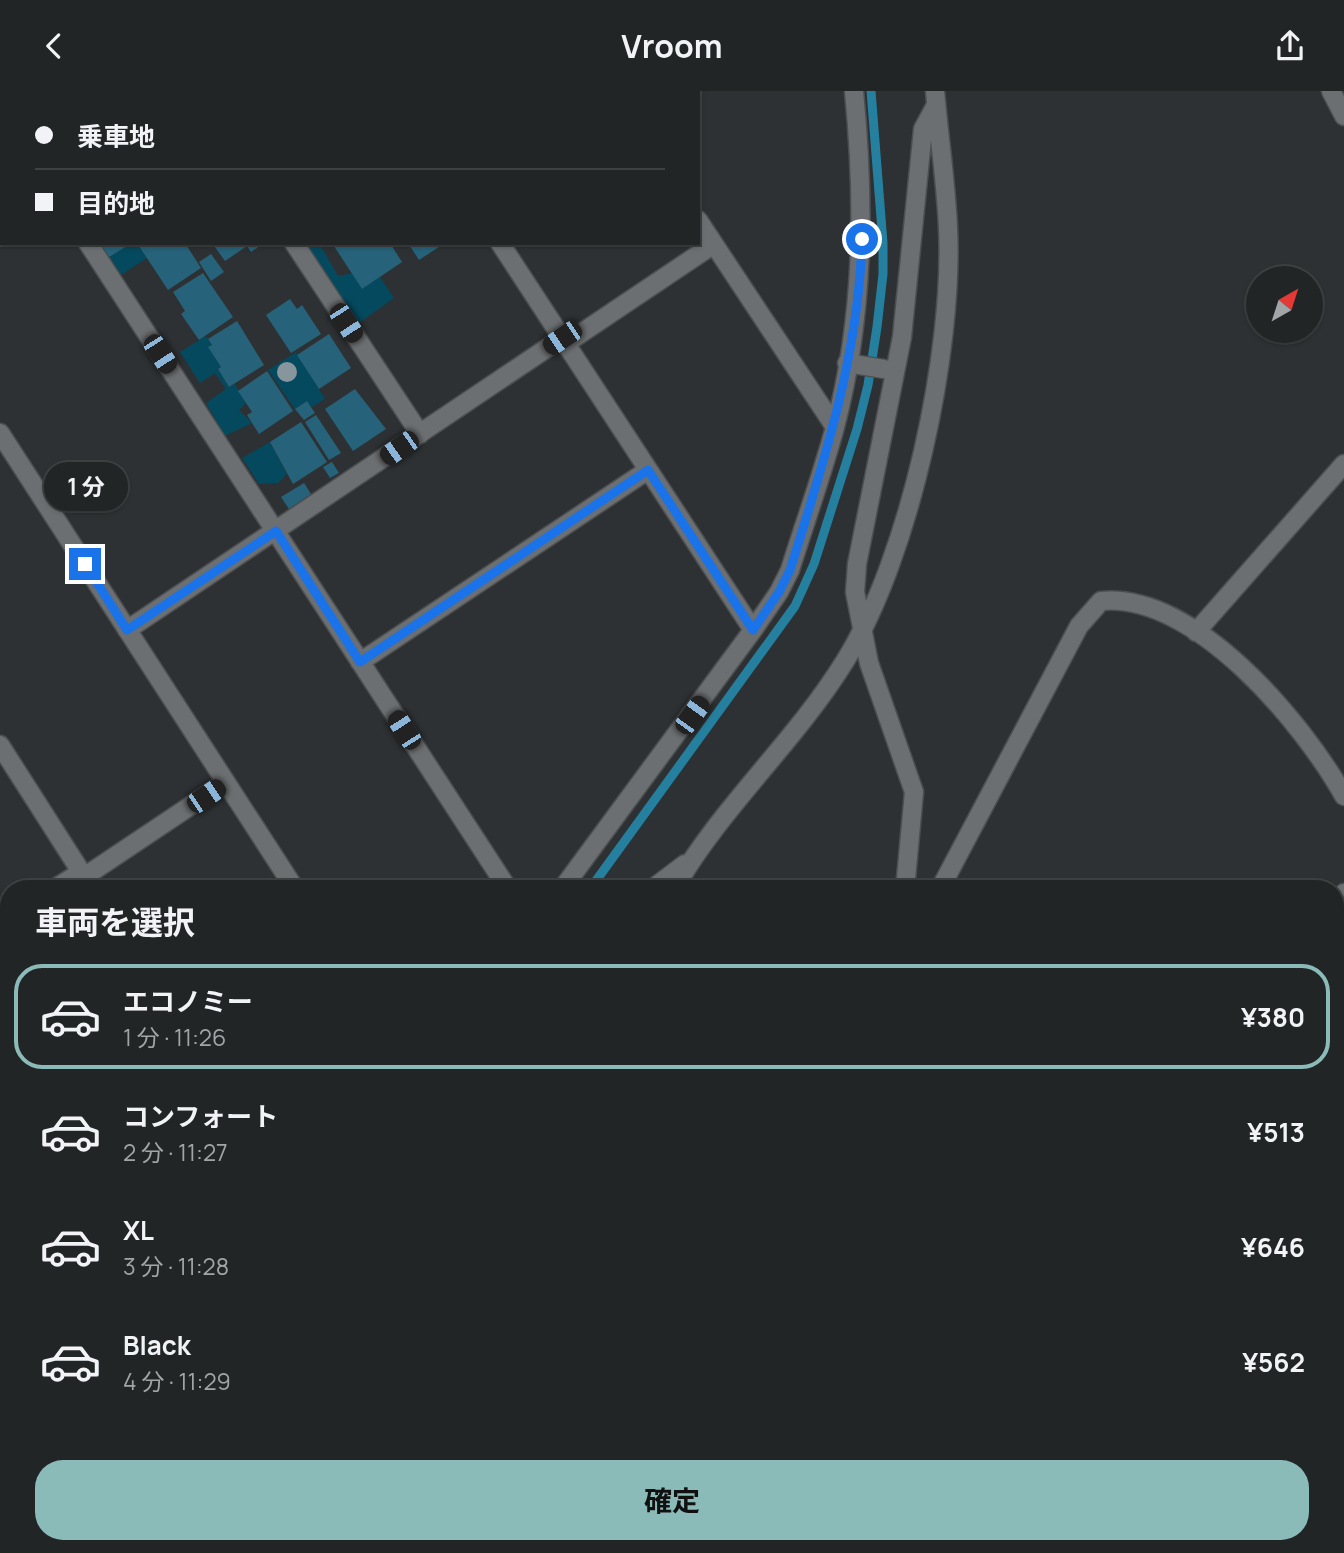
<!DOCTYPE html>
<html lang="ja">
<head>
<meta charset="utf-8">
<style>
	body { margin:0; font-family:Manrope,"Noto Sans JP",sans-serif; background:#2e3132; color:#f1f3f6; height:100vh; display:flex; flex-direction:column; font-size:26px; white-space:nowrap }
	* { box-sizing:border-box; margin:0 }
	p { font-size:23px; color:#a2a5a7 }
	.icon { flex:none; width:38px; height:38px; fill:none; stroke:currentColor; stroke-width:2; stroke-linecap:round; stroke-linejoin:round }
	.map { position:relative; flex:1; overflow:hidden }
	.drawer { position:absolute; left:0px; top:789px; width:1344px; height:674px; display:flex; flex-direction:column; background:#222526; border-radius:28px 28px 0 0; box-shadow:0 2px 5px #0004,0 0 0 2px #3f4243 }
	.drawer>* { flex:none }
	.banner { position:absolute; left:0px; top:0px; width:700px; height:154px; box-shadow:0 2px 5px #0004,0 0 0 2px #3f4243; display:grid; align-content:center; height:154px; padding:0 35px; background:#222526 }
	.needle { width:46px; rotate:39deg }
	.controls { position:absolute; left:1246px; top:175px; display:grid; gap:14px }
	.controls a { display:grid; place-items:center; width:77px; height:77px; border-radius:50%; background:#222526; box-shadow:0 2px 5px #0004,0 0 0 2px #3f4243; font-size:35px }
	.end { position:absolute; width:32px; height:32px; margin:-16px; border:9px solid #1a73e8; background:#fff; box-shadow:0 0 0 4px #fff }
	.from { border-radius:50% }
	.bubble { position:absolute; height:49px; border-radius:24px; background:#222526; box-shadow:0 2px 5px #0004,0 0 0 2px #3f4243; font-size:23px; font-weight:700; line-height:49px; text-align:center }
	.car { position:absolute; width:21px; height:42px; margin:-21px -10px; border-radius:9px; box-shadow:0 0 5px 2px #0007; background:linear-gradient(#222 24%,#8ab4d8 0 40%,#222 0 76%,#8ab4d8 0 86%,#222 0) }
	.banner b { display:flex; align-items:center; gap:24px; height:66px; font-size:26px }
	.banner b+b { border-top:2px solid #3f4243 }
	.banner i { width:18px; height:18px; background:#f1f3f6 }
	ul { padding:0; list-style:none }
	li { display:flex; align-items:center; gap:21px; height:105px; margin:0 14px 10px; padding:0 21px; border:4px solid transparent; border-radius:28px }
	li div { flex:1 }
	li b { display:block; font-size:26px }
	li em { font-style:normal; font-weight:700 }
	li.current { border-color:#8bbbb9 }
	li>.icon { width:63px; height:63px; stroke-width:1.5 }
	h2 { padding:0 35px; font-size:32px; line-height:84px }
	.cta { display:flex; gap:14px; margin-top:auto; padding:14px 35px }
	.cta a { flex:1; height:80px; border-radius:28px; background:#8bbbb9; color:#111; font-size:28px; font-weight:700; line-height:80px; text-align:center }
	header { display:flex; justify-content:space-between; align-items:center; height:91px; padding:0 35px; background:#222526; font-size:32px; font-weight:700 }
	.map>svg:first-child { display:block }
</style>
</head>
<body>
<header><svg class="icon" aria-label="back" viewBox="0 0 24 24"><path d="M15 5l-7 7 7 7"/></svg>Vroom<svg class="icon" aria-label="share" viewBox="0 0 24 24"><path d="M12 15V3M7 8l5-5 5 5M5 13v7h14v-7"/></svg></header>
<div class="map">
<svg width="1344" height="1462" viewBox="0 0 1344 1462">
	<rect width="100%" height="100%" fill="#2e3133"/>
	<path fill="#05495e" d="M132,152H137L147,167L121,184L109,166Z
		M305,152H326L322,157L338,185L352,182L362,197L380,186L394,207L359,232Z
		M206,245L212,254L209,256L221,276L218,278L229,296L235,293L246,312L239,319L252,332L225,345L206,312L226,298L215,282L200,292L180,261Z
		M296,261L325,308L312,316L307,310L295,318L268,279Z
		M270,351L287,383L278,392L259,393L242,367Z"/>
	<path fill="#046e8e" d="M53,1454H149L154,1462H42Z"/>
	<g fill="none" stroke-linecap="round" stroke-linejoin="round">
		<path stroke="#2580a0" stroke-width="9" d="M590,798L795,515L814,473L857,338L868,294L877,236L883,183V152L871,0
			M1335,1104L1344,1094
			M1007,1462L1014,1454"/>
	</g>
	<path fill="#266279" d="M107,152H132L109,166L102,155Z
		M137,152H185L201,177L168,199Z
		M212,152H264L251,161L247,155L225,170Z
		M332,152H390L402,171L362,198Z
		M408,152H445L419,169Z
		M211,163L224,181L211,190L199,171Z
		M203,182L233,226L199,249L181,223L185,220L173,201Z
		M290,208L297,218L302,214L321,243L291,262L266,224Z
		M237,230L264,274L229,296L218,278L221,276L208,256L212,254L208,248Z
		M329,243L351,277L319,298L297,264Z
		M267,280L293,320L259,343L247,324L252,321L238,300Z
		M355,298L386,338L353,360L325,318Z
		M307,310L315,322L304,329L295,318Z
		M316,324L341,362L329,369L305,331Z
		M301,331L327,371L293,393L270,351Z
		M332,371L339,382L330,387L323,376Z
		M304,392L311,403L289,418L281,406Z
		M0,1291L9,1304V1344L0,1350Z"/>
	<g fill="none" stroke-linecap="round" stroke-linejoin="round">
		<g stroke="#4c4f51" stroke-width="21">
			<path id="minor" d="M401,0L402,2
				M613,0L614,2
				M1331,0L1344,25
				M373,2L376,0
				M0,9L2,3
				M698,129L835,336
				M88,152L508,798
				M294,152L420,343
				M500,152L753,539
				M565,253L714,153
				M847,272L884,278
				M0,342L295,798
				M127,539L562,247
				M1196,541L1344,373
				M360,571L648,379
				M0,654L92,798
				M84,786L226,691
				M54,798L81,781
				M562,798L753,539L779,501L790,479C805,431 822,384 835,336C864,225 865,113 854,0
				M652,798L685,773
				M674,798C721,716 795,651 845,570C910,466 954,259 948,137C946,91 939,46 935,0
				M905,798L914,701L869,572L855,501L857,473L902,246L923,38L936,14
				M940,798L1079,535L1101,510C1195,501 1303,632 1344,705
				M1335,810L1344,802
				M0,834L9,829
				M0,970L9,983
				M0,1111L9,1105
				M0,1422L9,1416
				M888,1454L892,1462
				M1,1462L12,1454"/>
		</g>
		<g stroke="#4c4f51" stroke-width="21">
			<path id="major" d="M1335,1392L1344,1388
				M1201,1462L1216,1454"/>
		</g>
		<use href="#minor" stroke="#6c6f71" stroke-width="18"/>
		<use href="#major" stroke="#55a2be" stroke-width="18"/>
	</g>
	<circle fill="#87969d" cx="287" cy="281" r="10"/>
	<g fill="none" stroke-linecap="round" stroke-linejoin="round">
		<path stroke="#1a73e8" stroke-width="9" d="M85,473L127,539L276,440L360,571L648,379L753,539L779,501L790,479C824,371 859,263 862,148"/>
	</g>
</svg>
<div class="controls">
<a><svg class="needle" viewBox="-14 -14 28 28"><path d="M0-13l5 13h-10z" fill="#e53935"/><path d="M0 13l5-13h-10z" fill="#a2a5a7"/></svg></a>
</div>
<i class="end from" style="left:862px;top:148px"></i>
<i class="end" style="left:85px;top:473px"></i>
<div class="bubble" style="left:44px;top:371px;width:84px">1 分</div>
<i class="car" style="left:346px;top:232px;rotate:147deg"></i>
<i class="car" style="left:562px;top:247px;rotate:236deg"></i>
<i class="car" style="left:160px;top:263px;rotate:147deg"></i>
<i class="car" style="left:399px;top:357px;rotate:235deg"></i>
<i class="car" style="left:692px;top:624px;rotate:36deg"></i>
<i class="car" style="left:404px;top:639px;rotate:327deg"></i>
<i class="car" style="left:206px;top:705px;rotate:56deg"></i>
<div class="banner">
<b><i class="from"></i>乗車地</b>
<b><i></i>目的地</b>
</div>
<section class="drawer">
<h2>車両を選択</h2>
<ul>
<li class="current"><svg class="icon" aria-label="car" viewBox="0 0 24 24"><path d="M5 17H2v-5l4-1 3-4h7l3 4 3 1v5h-3M9 17h6M6 11h13"/><circle cx="7" cy="17" r="2"/><circle cx="17" cy="17" r="2"/></svg><div><b>エコノミー</b><p>1 分 · 11:26</p></div><em>¥380</em></li>
<li><svg class="icon" aria-label="car" viewBox="0 0 24 24"><path d="M5 17H2v-5l4-1 3-4h7l3 4 3 1v5h-3M9 17h6M6 11h13"/><circle cx="7" cy="17" r="2"/><circle cx="17" cy="17" r="2"/></svg><div><b>コンフォート</b><p>2 分 · 11:27</p></div><em>¥513</em></li>
<li><svg class="icon" aria-label="car" viewBox="0 0 24 24"><path d="M5 17H2v-5l4-1 3-4h7l3 4 3 1v5h-3M9 17h6M6 11h13"/><circle cx="7" cy="17" r="2"/><circle cx="17" cy="17" r="2"/></svg><div><b>XL</b><p>3 分 · 11:28</p></div><em>¥646</em></li>
<li><svg class="icon" aria-label="car" viewBox="0 0 24 24"><path d="M5 17H2v-5l4-1 3-4h7l3 4 3 1v5h-3M9 17h6M6 11h13"/><circle cx="7" cy="17" r="2"/><circle cx="17" cy="17" r="2"/></svg><div><b>Black</b><p>4 分 · 11:29</p></div><em>¥562</em></li>
</ul>
<div class="cta"><a>確定</a></div>
</section>
</div>
</body>
</html>
